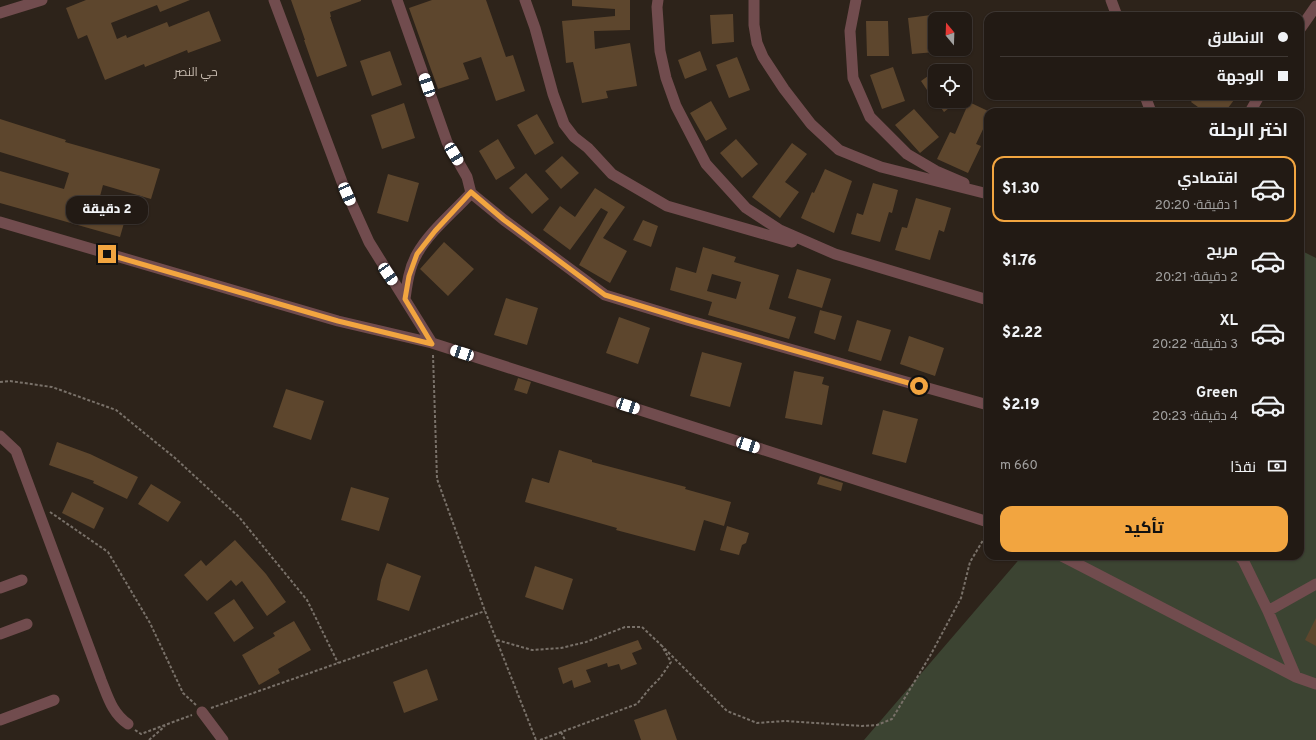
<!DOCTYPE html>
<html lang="ar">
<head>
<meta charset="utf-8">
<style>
	body { margin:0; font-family:Overpass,Cairo,sans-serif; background:#2a231d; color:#f1f3f6; direction:rtl; height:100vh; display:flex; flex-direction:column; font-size:15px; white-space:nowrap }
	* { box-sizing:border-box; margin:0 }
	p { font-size:13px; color:#a2a1a0 }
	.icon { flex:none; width:22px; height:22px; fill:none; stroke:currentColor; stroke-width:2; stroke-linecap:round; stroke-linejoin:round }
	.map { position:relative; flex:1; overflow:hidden; direction:ltr }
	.side { position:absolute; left:984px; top:108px; width:320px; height:452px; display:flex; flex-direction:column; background:#221a14; border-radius:12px; box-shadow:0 1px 3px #0004,0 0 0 1px #3f3834; direction:rtl }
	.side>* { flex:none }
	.guide { position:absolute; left:984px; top:12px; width:320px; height:88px; border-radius:12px; box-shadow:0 1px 3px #0004,0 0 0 1px #3f3834; direction:rtl; display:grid; align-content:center; height:88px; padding:0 16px; background:#221a14 }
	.needle { width:26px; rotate:341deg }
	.controls { position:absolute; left:928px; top:12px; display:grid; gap:8px }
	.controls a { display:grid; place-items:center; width:44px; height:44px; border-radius:8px; background:#221a14; box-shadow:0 1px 3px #0004,0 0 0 1px #3f3834; font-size:20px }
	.end { position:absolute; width:18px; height:18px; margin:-9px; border:5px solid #f2a540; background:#111; box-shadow:0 0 0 2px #111 }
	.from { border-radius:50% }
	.bubble { position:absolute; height:28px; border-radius:12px; background:#221a14; box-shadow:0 1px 3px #0004,0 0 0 1px #3f3834; font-size:13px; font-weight:800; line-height:28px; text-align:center; direction:rtl }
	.car { position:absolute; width:12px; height:24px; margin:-12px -6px; border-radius:5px; box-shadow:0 0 3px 1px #0007; background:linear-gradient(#fff 24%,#345 0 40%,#fff 0 76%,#345 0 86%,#fff 0) }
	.guide b { display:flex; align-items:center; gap:14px; height:38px; font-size:15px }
	.guide b+b { border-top:1px solid #3f3834 }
	.guide i { width:10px; height:10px; background:#f1f3f6 }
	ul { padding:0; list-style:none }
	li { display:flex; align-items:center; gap:12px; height:66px; margin:0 8px 6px; padding:0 8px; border:2px solid transparent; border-radius:12px }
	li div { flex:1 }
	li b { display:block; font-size:15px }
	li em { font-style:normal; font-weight:800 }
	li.on { border-color:#f2a540 }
	li>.icon { width:36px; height:36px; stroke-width:1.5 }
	h2 { padding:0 16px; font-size:18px; line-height:48px }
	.pay { display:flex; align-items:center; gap:10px; height:44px; padding:0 16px; font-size:15px }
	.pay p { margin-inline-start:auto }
	.cta { display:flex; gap:8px; margin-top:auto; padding:8px 16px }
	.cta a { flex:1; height:46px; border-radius:12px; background:#f2a540; color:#111; font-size:16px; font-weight:800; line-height:46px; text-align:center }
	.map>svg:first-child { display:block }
</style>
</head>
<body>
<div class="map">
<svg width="1316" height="740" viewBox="0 0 1316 740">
	<rect width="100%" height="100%" fill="#2d231a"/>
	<path fill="#3c4432" d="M1300,250L1316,258V740H864L1022,556H1300Z"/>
	<path fill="#5d462d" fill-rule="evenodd" d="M86,0H190L160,12L157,5L111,23L117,39L126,35L127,38L167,22L169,27L209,11L221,41L188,53L187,50L145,67L144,64L105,80L87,35L78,39L66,8Z
		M291,0H361V1L330,12L331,17H330L347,66L317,77L304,40H305Z
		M432,0H486L506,57L513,55L525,91L496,101L481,57L463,63L469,79L438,89L409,8Z
		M572,0H630V30L594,31L595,49L630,43L637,86L606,91L608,98L582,103L573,62L566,63L562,21L615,16V9L572,6Z
		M733,14L734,42L712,44L710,15Z
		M931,15L935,52L912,54L908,18Z
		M866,21H888L889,56H867Z
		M390,51L402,85L372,96L360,61Z
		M700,51L707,70L685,79L678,60Z
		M737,57L750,90L729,98L716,65Z
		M893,67L905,101L882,109L870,75Z
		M935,71V91L929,93L921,81Z
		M1195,96H1237L1225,112H1205L1191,102Z
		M711,101L727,129L706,141L690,113Z
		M936,101H958L944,112Z
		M969,102L988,111L983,122L986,123L976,144L981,146L968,173L937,159L950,132L955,134Z
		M404,103L415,138L382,149L371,115Z
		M914,109L939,137L920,153L895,125Z
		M537,114L554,143L535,155L517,125Z
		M0,119L66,140L65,142L160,169L151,199L103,185L99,200L128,209L120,237L0,203V171L64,189L69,173L0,152Z
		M498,139L515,168L496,180L479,151Z
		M736,139L758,164L742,178L720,153Z
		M792,143L807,154L785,182L799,192L780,218L752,197Z
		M562,156L579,173L561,189L545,171Z
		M825,169L852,181L834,233L801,218L812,192L814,193Z
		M526,173L549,199L532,214L509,188Z
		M388,174L419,183L408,222L377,213Z
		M873,183L898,190L892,213L889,212L880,242L851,234L857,213L863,215Z
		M595,188L625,207L603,238L627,251L610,283L579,265L608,212L601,208L570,250L543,230L560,206L575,217Z
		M916,198L951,208L944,232L939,230L930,260L895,250L902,227L907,228Z
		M643,220L658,226L651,247L633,240Z
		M444,242L474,269L448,296L420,269Z
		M703,247L736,257L734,262L779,275L769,309L796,317L789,339L708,315L712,302L670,290L676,267L696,273ZM712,274L741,282L736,299L707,291Z
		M797,269L831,279L822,308L788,298Z
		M506,298L538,308L527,345L494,335Z
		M820,310L842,316L835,340L814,333Z
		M619,317L650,328L638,364L606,353Z
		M857,320L891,330L881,361L848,351Z
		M909,336L944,348L935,376L900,364Z
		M702,352L742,363L730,407L690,396Z
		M794,371L824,377L822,384L829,386L822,425L785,418Z
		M518,378L531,382L527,394L514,390Z
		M286,389L324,401L311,440L273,427Z
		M883,410L918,419L906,463L872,454Z
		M57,442L90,454L138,477L127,499L93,483L94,481L49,465Z
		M559,450L592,460V462L686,487L685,489L731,502L724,526L704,520L695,551L616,530L617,528L525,502L532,478L549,483Z
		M820,476L843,483L841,491L817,484Z
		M151,484L181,502L168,522L138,504Z
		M351,487L389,498L379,531L341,520Z
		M72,492L104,508L94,529L62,513Z
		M727,526L749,533L746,543L742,545L739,555L720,550Z
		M235,540L266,574L286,602L267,616L242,581L236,586L231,580L207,601L184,575L201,560L206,566Z
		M387,563L421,576L409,611L377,600L381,580Z
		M535,566L573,579L563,610L525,597Z
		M234,599L254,628L234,642L214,613Z
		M1316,618V646L1305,640Z
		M294,621L311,650L278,669L280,673L259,685L242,655L275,636L273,633Z
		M638,640L642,649L632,653L637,664L621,670L619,664L608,667L607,663L586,670L591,682L574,688L572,680L563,684L558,668Z
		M427,669L438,700L404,713L393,682Z
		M666,709L677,740H641L634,720Z"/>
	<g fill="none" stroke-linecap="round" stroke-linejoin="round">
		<path stroke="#797169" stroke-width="2" stroke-dasharray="3 2" stroke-linecap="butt" d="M433,355L437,479L485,611L536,740
			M0,382L10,381L52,387L116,410L175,458L239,517L307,600L338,663
			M50,512L108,552L150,623L183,693L196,705
			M497,640L532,650L561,648L586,642L625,627H642L661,645
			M661,645L727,711L757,723L785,721L862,726L877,725L892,719L930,656L961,598L970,562L985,537L988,535
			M211,708L485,611
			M135,730L141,734L192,715
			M561,732L565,740
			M149,740L165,726
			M540,740L637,704L650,688L660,678L671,662L663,648"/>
		<path stroke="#714c4e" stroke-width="11" d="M274,0L342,182L369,242L432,343
			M397,0L447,142L467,177L471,193L504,220L605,295L687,320L988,405
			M525,0L535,28L553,94L564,124L574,137L588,148L612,174L667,206L792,242
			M658,0L657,7L660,51L666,78L676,106L706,164L746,208L780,230L835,254L988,300
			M754,0V25L757,43L763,57L784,89L811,124L839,150L881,167L988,194
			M856,0L850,31L853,78L870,117L907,154L936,171L964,183
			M1111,0L1117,16
			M0,13L42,0
			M1300,29L1316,6
			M1145,96L1151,112
			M1250,112L1259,96
			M0,222L338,321L432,343L988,522
			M405,299C407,284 409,268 417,254C430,231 453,213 471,193
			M0,436L16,451L101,680C108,697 112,713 128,724
			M1062,556L1296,677L1316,684
			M1239,556L1243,560L1268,611L1296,677
			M0,588L22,580
			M1268,611L1316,584
			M0,634L27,624
			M202,712L223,740
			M0,720L54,700"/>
	</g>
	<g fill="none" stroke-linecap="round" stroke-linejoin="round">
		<path stroke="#f2a540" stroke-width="5" d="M107,254L338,321L432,344L405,299L409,276L417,254L435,231L471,192L504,220L605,295L687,320L919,386"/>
	</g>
	<g text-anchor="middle" stroke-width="4" stroke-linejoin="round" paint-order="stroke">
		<g font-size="12" fill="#c9bdb1" stroke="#2d231a">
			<text x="196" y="76">حي النصر</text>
		</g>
	</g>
</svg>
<div class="controls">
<a><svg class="needle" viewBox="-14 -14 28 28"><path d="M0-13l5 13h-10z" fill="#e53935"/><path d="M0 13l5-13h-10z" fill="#a2a1a0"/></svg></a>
<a><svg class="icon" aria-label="locate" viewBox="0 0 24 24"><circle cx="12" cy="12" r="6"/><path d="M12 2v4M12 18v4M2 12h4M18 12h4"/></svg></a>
</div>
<i class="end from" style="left:919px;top:386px"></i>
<i class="end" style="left:107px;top:254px"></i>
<div class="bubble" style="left:66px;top:196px;width:82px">2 دقيقة</div>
<i class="car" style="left:427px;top:85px;rotate:341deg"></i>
<i class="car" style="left:454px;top:154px;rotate:149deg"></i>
<i class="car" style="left:347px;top:194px;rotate:156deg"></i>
<i class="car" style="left:388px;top:274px;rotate:146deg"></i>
<i class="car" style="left:462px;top:353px;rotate:288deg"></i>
<i class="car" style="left:628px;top:406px;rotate:108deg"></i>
<i class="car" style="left:748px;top:445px;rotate:108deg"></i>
<div class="guide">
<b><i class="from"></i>الانطلاق</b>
<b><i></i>الوجهة</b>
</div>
<section class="side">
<h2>اختر الرحلة</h2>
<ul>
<li class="on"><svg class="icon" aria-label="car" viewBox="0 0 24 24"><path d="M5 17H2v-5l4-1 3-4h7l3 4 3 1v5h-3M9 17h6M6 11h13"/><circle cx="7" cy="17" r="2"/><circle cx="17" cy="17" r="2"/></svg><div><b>اقتصادي</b><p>1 دقيقة · 20:20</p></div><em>$1.30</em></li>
<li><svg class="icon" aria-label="car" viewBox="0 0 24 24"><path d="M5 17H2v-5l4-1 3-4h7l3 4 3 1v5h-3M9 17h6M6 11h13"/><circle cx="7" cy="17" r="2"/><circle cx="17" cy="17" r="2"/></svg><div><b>مريح</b><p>2 دقيقة · 20:21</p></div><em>$1.76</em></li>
<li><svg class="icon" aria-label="car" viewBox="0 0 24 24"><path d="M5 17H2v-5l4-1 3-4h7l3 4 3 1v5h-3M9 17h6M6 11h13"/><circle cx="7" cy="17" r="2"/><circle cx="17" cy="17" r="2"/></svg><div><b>XL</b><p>3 دقيقة · 20:22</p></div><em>$2.22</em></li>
<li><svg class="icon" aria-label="car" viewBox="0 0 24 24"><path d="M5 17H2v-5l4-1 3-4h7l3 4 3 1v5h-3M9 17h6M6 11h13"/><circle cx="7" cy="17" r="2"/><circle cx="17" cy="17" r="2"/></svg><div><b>Green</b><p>4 دقيقة · 20:23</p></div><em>$2.19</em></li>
</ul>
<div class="pay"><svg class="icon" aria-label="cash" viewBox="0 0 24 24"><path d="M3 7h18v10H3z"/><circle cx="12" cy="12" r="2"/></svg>نقدًا<p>660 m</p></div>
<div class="cta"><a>تأكيد</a></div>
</section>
</div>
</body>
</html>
